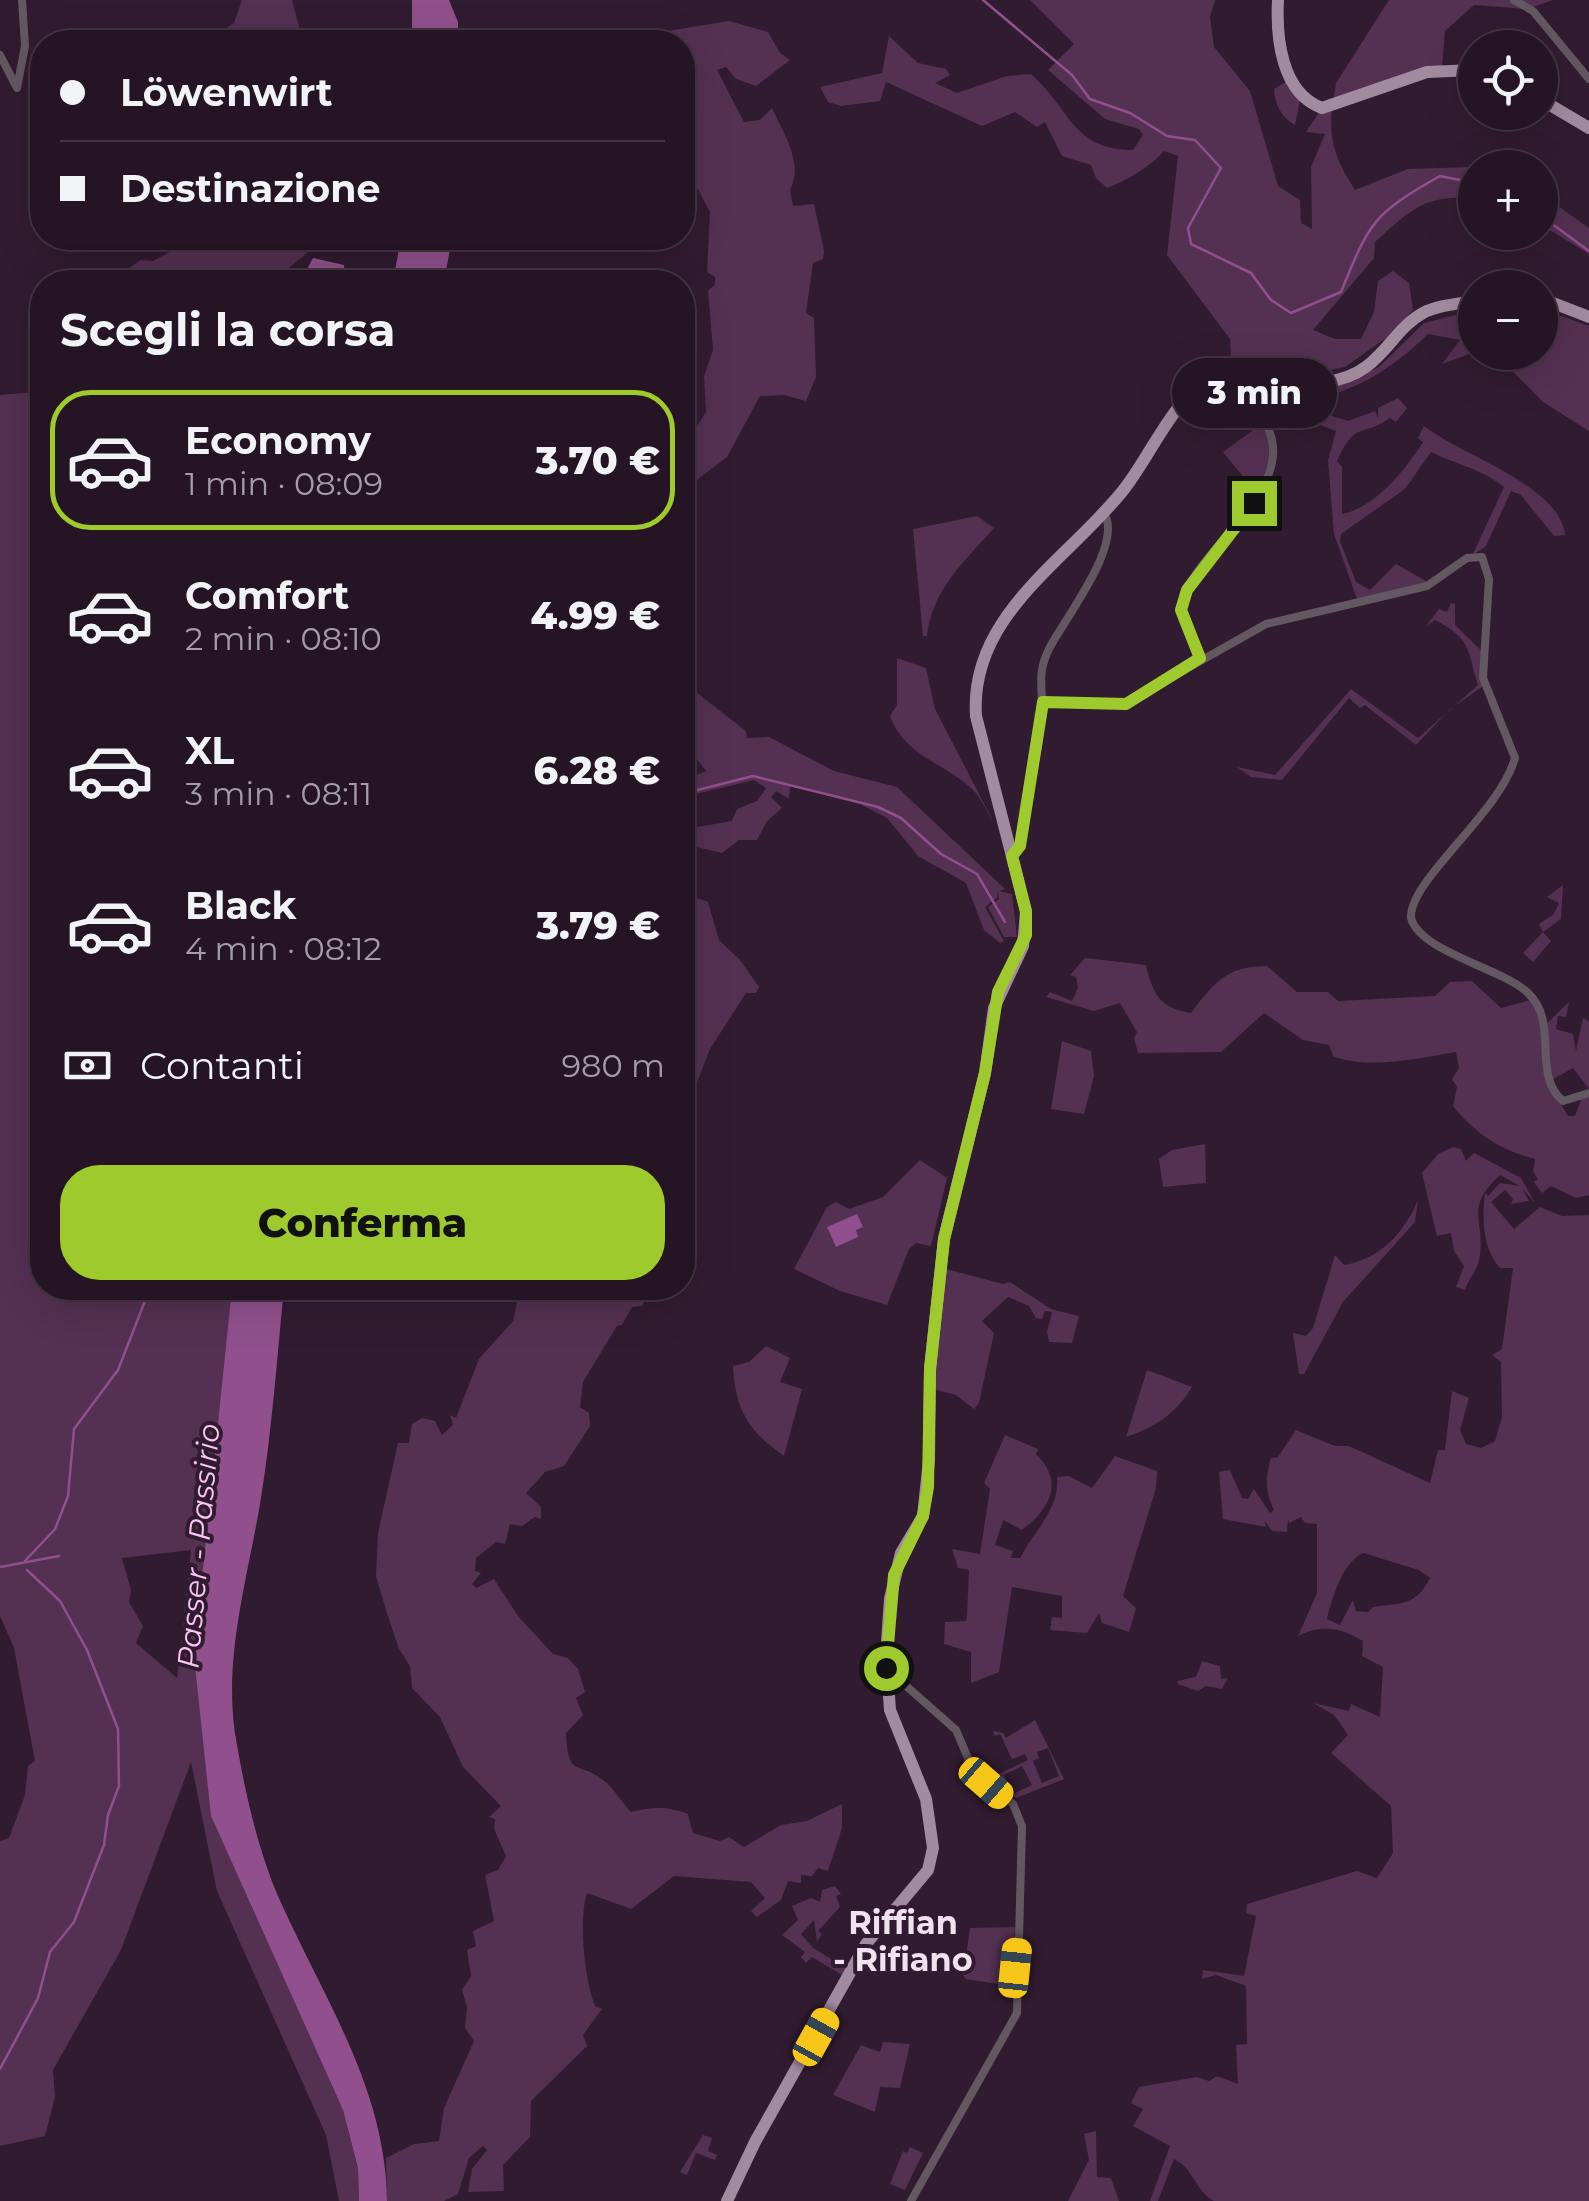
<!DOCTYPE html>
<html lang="it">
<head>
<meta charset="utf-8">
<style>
	body { margin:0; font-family:Montserrat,sans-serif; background:#2d1d2c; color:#f1f3f6; height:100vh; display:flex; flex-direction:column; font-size:38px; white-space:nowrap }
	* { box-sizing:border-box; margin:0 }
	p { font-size:32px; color:#a39ea6 }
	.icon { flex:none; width:55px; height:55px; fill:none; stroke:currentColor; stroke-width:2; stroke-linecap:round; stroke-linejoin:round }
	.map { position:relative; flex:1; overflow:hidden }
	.sheet { position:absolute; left:30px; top:270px; width:665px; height:1030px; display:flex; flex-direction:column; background:#251424; border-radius:40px; box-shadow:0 10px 40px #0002,0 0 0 2px #423341 }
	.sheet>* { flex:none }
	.banner { position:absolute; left:30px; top:30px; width:665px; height:220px; border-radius:40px; box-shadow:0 10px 40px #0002,0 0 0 2px #423341; display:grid; align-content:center; height:220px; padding:0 30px; background:#251424 }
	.buttons { position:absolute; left:1458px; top:30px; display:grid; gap:20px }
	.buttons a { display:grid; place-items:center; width:100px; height:100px; border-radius:50%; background:#251424; box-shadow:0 10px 40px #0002,0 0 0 2px #423341; font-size:50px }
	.end { position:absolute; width:45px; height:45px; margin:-22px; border:12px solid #9fca2d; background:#111; box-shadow:0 0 0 5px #111 }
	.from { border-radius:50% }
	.bubble { position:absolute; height:70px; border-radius:35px; background:#251424; box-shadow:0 10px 40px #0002,0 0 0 2px #423341; font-size:32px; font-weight:800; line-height:70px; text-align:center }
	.car { position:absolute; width:30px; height:60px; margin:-30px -15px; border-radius:12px; box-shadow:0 0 8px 2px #0007; background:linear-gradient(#f5c518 24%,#345 0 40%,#f5c518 0 76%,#345 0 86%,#f5c518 0) }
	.banner b { display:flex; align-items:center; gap:35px; height:95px; font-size:38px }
	.banner b+b { border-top:2px solid #423341 }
	.banner i { width:25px; height:25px; background:#f1f3f6 }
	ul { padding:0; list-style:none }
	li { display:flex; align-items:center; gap:30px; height:140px; margin:0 20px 15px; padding:0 10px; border:5px solid transparent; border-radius:40px }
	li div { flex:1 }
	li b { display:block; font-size:38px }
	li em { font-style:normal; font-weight:800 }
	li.selected { border-color:#9fca2d }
	li>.icon { width:90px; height:90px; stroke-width:1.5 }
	h2 { padding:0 30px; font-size:45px; line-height:120px }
	.pay { display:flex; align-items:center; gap:25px; height:110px; padding:0 30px; font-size:38px }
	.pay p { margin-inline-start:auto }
	.action { display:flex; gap:20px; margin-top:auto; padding:20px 30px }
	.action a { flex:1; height:115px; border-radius:40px; background:#9fca2d; color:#111; font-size:40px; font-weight:800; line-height:115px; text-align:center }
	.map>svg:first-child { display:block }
</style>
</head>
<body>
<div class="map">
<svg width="1589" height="2201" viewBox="0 0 1589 2201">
	<rect width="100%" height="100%" fill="#311b30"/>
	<path fill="#543052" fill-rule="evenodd" d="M242,0H292L303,42H206L234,23Z
		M1030,0H1215L1210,17L1214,47L1250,91L1278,186L1300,200L1301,223L1312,229L1311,167L1325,134L1306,132L1322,108H1332L1336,83L1389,0H1553L1527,9L1474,5L1445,31L1442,69L1332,108C1328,142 1337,162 1355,190L1408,169L1502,166L1504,167L1475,168V198C1424,195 1412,209 1375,242L1374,258L1313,330L1335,339H1361L1374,312L1378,281L1393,271L1409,283L1413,310L1389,336L1345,367L1319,372L1285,357L1231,361L1230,339L1167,255L1178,156L1164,151C1151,166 1126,181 1107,188L1096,178L1091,165L1062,156L1045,122L1037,127L1015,112L982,126L886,82L880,101L841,106L828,102L820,87L882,73L889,36L918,63L946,69L950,75L935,83L957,93L1007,76L1031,74C1070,108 1072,150 1133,150L1143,135L1139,129L1105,119L1048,70L1074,44Z
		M729,21L768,32L780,53L790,60L756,86L736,79L726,67L717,70L744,122L760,120L772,108C784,134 804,164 790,190L793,206L814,204L824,251L823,259L813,263L806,313L814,318L816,377L806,401L784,395L760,396L727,457L694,482L696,497L683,511V430L687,426L695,429L706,412L704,376L713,350L708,290L715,285V277L707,272L710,212L686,167L683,144L682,42H650V34Z
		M1292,78L1301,95L1295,125C1281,117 1275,105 1274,89Z
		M1540,193L1589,228V254L1540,224Z
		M196,238H325L272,282H107L141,260L153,261Z
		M1540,308L1589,326V431L1543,402L1495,353L1540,352Z
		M1475,310V352L1442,364L1460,340L1428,334C1391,369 1361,389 1311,400L1313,409L1288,406L1285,399L1291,397L1289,393L1262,375L1291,381L1312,392L1329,390L1379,367L1424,323Z
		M42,374V1288H232L218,1445L211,1816L343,2110L358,2168L359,2201H339L326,2135L217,1891L191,1762L121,1950L53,2070L55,2097L45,2136L0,2146V1841L9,1838L25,1795L28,1766L35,1761L14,1648L0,1616V395L36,392ZM191,1550L177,1678L136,1643L143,1626L129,1602L131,1590L122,1558Z
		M1398,398L1407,408L1396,422L1390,418C1359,439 1357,419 1337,461L1342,467V514C1375,508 1406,469 1423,442L1418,438L1424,426C1460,455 1560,485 1565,535L1554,536L1521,495L1511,491L1486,546L1472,556L1504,487C1480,468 1457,465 1431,452L1405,489L1341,534L1340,541L1356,582L1370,590L1396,564L1431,584L1357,599L1334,534L1328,460L1336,431L1315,423L1320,412L1348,421L1375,411L1378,419V408Z
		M1264,422L1273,449L1257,494L1223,452Z
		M977,516L994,528C963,563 932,590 927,636H923L913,529Z
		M1451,603L1455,604V625L1483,652L1485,685L1450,709L1416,745L1365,705L1360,708L1349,698L1282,780L1251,777L1237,767L1275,775L1351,689L1418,738L1478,685C1467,650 1472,639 1435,620L1426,626L1439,609L1447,612Z
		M897,658L926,668L935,709L993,821C986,810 980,796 971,788C942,762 904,755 890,716L897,705Z
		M683,682L746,731L747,738L769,737L834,771L897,787L1005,889L999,891L1012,894L1017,937H1004L988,907L999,899L998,891L997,898L985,907L1004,941L1000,943L984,930L966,883L918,856L887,818L856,802L790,786L789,799L776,791L771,797L782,808L767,821L757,840H739L722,853L684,844V835H696L697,827L732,821L737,809L757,801L766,788L754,780L696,794L694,799L683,797L682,781L706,771L683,741Z
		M1563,885L1561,919L1543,932L1551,941L1533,962L1523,953L1543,932L1539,924L1554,914L1559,903L1547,897Z
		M682,892L708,902L719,940L740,960L759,987L756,993H746L710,1049L683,1118Z
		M1085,958L1146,965C1153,995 1160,1008 1191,1013C1214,983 1226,966 1267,966L1297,992H1328L1338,1001L1435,996L1450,982L1472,981L1501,1008L1534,999L1545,1025L1569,1002L1566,1017L1558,1016L1556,1029L1573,1034L1576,1051L1583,1018L1589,1021V1089L1573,1068L1548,1082L1568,1116H1575L1582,1097L1589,1093V1195L1576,1198L1551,1186L1542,1193L1534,1182L1538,1179L1533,1172L1535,1159C1503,1151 1476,1135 1453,1106L1457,1087L1452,1079L1459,1068L1456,1052C1421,1058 1367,1070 1333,1056L1329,1045L1303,1040L1264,1013L1221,1052L1138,1053L1134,1038L1137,1032L1120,1003L1094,1011L1046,997L1050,992L1072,1001L1078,988L1076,977L1070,975Z
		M1062,1041L1091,1051L1094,1076L1084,1114L1051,1109Z
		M1205,1144L1206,1183L1163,1187L1159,1159L1172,1150Z
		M1453,1147L1461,1149L1466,1161L1474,1153L1521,1178L1535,1203L1522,1188L1529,1201L1511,1204L1513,1199L1505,1190L1491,1202L1514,1229L1540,1207L1562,1216L1589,1215V2201H1214C1195,2191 1193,2167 1174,2159L1158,2201H1150L1170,2146L1133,2126L1143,2109L1131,2103L1139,2087L1197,2077L1209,2081L1217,2076L1238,2084L1236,2045L1247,2044L1246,1986L1216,1975L1202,1979L1203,1970L1244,1976L1256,1916L1246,1913L1247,1904L1357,1871L1377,1878L1393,1853L1391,1806L1331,1753L1348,1735L1334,1715L1313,1703L1349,1711L1351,1704L1380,1717L1383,1667L1362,1656L1363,1641C1341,1628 1322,1624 1298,1636L1317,1593V1524L1305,1523L1301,1517L1289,1523L1288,1519L1287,1532L1272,1531L1265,1521L1266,1527L1223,1519L1219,1472L1230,1470L1242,1498L1248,1499L1254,1489L1270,1513L1274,1510C1265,1491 1265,1478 1271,1458L1278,1457L1296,1430L1335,1446H1349L1430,1483L1438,1450H1445L1452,1391L1469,1398L1460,1430L1466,1444L1481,1448L1495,1441L1502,1417L1501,1362L1492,1355L1502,1349L1513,1268H1500C1482,1248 1482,1219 1485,1193L1488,1196L1500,1183L1520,1186L1500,1175C1462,1210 1487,1220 1479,1260C1477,1271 1468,1279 1465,1290L1456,1287L1464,1266L1454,1251L1451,1233L1437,1236L1422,1173L1438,1154ZM1363,1553L1419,1570L1430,1578C1416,1606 1401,1603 1373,1607L1368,1612L1356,1611L1353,1600L1340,1625L1327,1619C1332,1598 1343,1562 1363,1553Z
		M920,1160L947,1178L931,1246L916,1243L909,1249L887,1305L840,1291L794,1269L827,1207L836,1202L849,1209L883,1197Z
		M1418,1200L1415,1222L1343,1302L1304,1374H1299L1293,1333L1306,1336L1313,1328L1335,1255L1344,1265C1380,1259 1404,1233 1418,1200Z
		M946,1269L1003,1284L1010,1282L1051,1309L1079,1316L1072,1343L1049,1342L1047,1332L1052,1312L1045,1311L1042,1319L1036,1318L1029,1306L1008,1297L982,1321L994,1333L979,1403L974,1409L956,1395L929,1388Z
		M520,1288H651L642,1306L632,1307L622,1325L617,1326L583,1382L580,1407L589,1413L590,1426L564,1466L545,1472L526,1493L541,1507V1519L535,1517L522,1526L510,1524L505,1544L496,1542L476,1558L475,1571L481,1573L472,1584L476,1588L494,1579L518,1616L553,1654L568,1658L578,1669L585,1692L576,1698L583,1715L566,1733C568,1780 579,1760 603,1780C614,1788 622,1803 631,1812C654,1807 666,1806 688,1814L693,1833L720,1841L729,1837L744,1847L781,1825L807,1821L842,1804V1828L828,1871L818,1868L812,1876L801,1875V1883L788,1881L781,1900L757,1917L751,1911L765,1898L751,1882L674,1876L631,1909L587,1893C578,1921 585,1980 595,2006L602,2009L583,2035L587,2046L531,2101L530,2137L503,2165L504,2191L468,2192L472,2169L487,2150L483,2146L469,2158L458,2194L444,2201H387L386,2158L414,2144L439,2141L444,2108L474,2041L465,2028L467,2007L462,1990L471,1976L467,1950L476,1946L473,1931L494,1921L485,1875L498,1870L506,1856L494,1829L495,1819L489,1817L501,1806L463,1767L440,1717L412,1688L410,1666L399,1649L386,1610L376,1576L378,1533L398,1443H409L412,1424L422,1418L435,1421L442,1435L453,1425L450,1415L456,1418L479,1359L513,1321Z
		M766,1346L790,1358L780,1382L802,1389L784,1456C748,1431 735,1409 733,1366L749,1362Z
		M1147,1370L1192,1387C1177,1413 1154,1428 1126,1437Z
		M1005,1435L1038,1449L1036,1454C1066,1483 1048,1511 1022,1530L1003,1520L995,1545L1013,1551L1011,1558H1020C1034,1531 1060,1509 1057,1477L1069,1476L1092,1488L1115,1456L1157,1471L1156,1488L1123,1596L1136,1608L1129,1632L1102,1623L1099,1613L1087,1633L1050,1630L1052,1617L1062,1618V1596L1012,1587L999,1672L971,1683V1652L944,1644L945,1622L966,1621L967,1616L969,1570L958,1568L952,1549L980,1554L990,1489L984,1483Z
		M1202,1661L1220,1666L1221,1679L1228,1678L1222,1689L1206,1686L1198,1691L1178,1684L1177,1681L1196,1677Z
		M1035,1720L1064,1779L1016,1798L1004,1790L999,1774L1028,1760L1025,1754L1012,1759L1000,1734L995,1736L993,1731L1003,1733L1006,1738ZM1048,1748L1059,1776L1042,1783L1033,1761L1039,1758L1037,1752ZM1022,1766L1032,1785L1013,1794L1004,1775Z
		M835,1886L841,1894L836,1896L840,1907L818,1931L822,1934L817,1942L814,1920L801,1934L813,1948L846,1968L842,1975L812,1957L806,1963L801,1957L805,1952L782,1935L798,1920L792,1906L811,1898L820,1902L822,1890Z
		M1015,1927L1011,1986L966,1979L963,1975L970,1928Z
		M883,2042L910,2044L900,2088L880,2087L875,2112L833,2095L861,2045L880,2052Z
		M1096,2131L1097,2177L1111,2178L1119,2201H1068L1089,2160L1084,2134Z
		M703,2135L712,2138L708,2151L717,2155L715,2160L696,2153L687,2175L680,2172Z
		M910,2147L923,2153L905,2190L890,2184L903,2151L907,2153Z"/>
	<path fill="#91508d" d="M412,0H449L458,22V42H412Z
		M401,238H452L444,282H393Z
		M313,258L344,265L345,282H300Z
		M857,1214L863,1227L856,1230L858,1237L836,1247L827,1227Z
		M232,1288H284C277,1358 272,1429 261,1498C248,1579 221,1662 237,1745C246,1797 260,1858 282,1905C326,2002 386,2091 387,2201H359L358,2168L343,2110L211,1816L194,1656Z"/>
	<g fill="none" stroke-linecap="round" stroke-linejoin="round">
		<path stroke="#91508d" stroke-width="2.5" d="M983,0L1072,75L1090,99L1130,113L1167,136L1195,140L1221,168L1188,228L1191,244L1251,273L1271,300L1291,313L1341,292C1370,221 1373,214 1440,176L1475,183
			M1540,215L1589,251
			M682,794L753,776L878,807L901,818L941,854L977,874L1005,922
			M25,1561L55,1529L68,1496L74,1429L118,1370L150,1288
			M0,1567L59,1556
			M0,2069L38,1998L50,1952L74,1922L104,1845L108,1815L119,1786L118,1729L87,1650L60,1601L27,1570"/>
		<path stroke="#635862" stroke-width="8" d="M1514,0L1533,11L1589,79
			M0,55L17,88L25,46L22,0
			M1201,658C1195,643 1180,623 1182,607C1187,549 1325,478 1252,406C1240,394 1218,391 1203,383
			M1043,703H1126L1266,624L1427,586L1467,558L1482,557L1489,579L1483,678L1515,758C1500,813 1409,880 1411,918C1420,952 1502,968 1528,993C1560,1023 1531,1074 1563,1101L1589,1093
			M1012,856L1020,846C1024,805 1044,737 1042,701C1041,681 1039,669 1049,649C1064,619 1126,542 1103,512
			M887,1669L956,1730L971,1765L1013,1804L1022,1826L1017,2013L911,2201"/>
		<path stroke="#a28a9f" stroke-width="12" d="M1278,0C1276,37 1281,93 1322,108L1427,72L1475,70
			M1540,99L1589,128
			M1540,298L1589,317
			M727,2201L755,2142L866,1944L928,1870L933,1848L926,1799L890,1710L886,1656L890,1599L901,1553L923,1516L929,1460L930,1368L944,1239L985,1073L994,1008L1023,946L1026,911L976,716C969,614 1071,558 1125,488C1152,453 1175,396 1214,375C1251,355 1295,387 1326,382C1382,375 1388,332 1423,313C1438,305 1458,304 1475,301"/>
	</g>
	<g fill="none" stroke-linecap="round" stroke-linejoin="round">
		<path stroke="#9fca2d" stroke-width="12" d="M886,1668L894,1575L923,1516L928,1487L930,1370L944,1239L985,1073L998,992L1026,935V912L1012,856L1020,846L1043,702L1126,704L1200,658L1181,610L1187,590L1254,503"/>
	</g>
	<g text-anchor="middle" stroke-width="8" stroke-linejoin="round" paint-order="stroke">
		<g font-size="30" font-style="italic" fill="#fbc5f6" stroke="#311b30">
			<text transform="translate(199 1546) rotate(-85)" y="10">Passer - Passirio</text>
		</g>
		<g font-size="32" font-weight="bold" fill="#f1e2ef" stroke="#311b30">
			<text x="903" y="1934">Riffian<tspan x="903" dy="37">- Rifiano</tspan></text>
		</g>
	</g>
</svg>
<div class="buttons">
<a><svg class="icon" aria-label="locate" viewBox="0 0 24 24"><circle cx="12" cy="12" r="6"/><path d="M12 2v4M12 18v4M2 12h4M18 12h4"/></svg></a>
<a>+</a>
<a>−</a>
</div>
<i class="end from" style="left:886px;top:1668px"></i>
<i class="end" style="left:1254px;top:503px"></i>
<div class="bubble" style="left:1172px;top:358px;width:165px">3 min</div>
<i class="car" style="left:986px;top:1783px;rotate:131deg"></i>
<i class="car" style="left:1015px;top:1968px;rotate:6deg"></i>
<i class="car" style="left:816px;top:2037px;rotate:29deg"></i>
<div class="banner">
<b><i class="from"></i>Löwenwirt</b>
<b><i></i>Destinazione</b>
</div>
<section class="sheet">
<h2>Scegli la corsa</h2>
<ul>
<li class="selected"><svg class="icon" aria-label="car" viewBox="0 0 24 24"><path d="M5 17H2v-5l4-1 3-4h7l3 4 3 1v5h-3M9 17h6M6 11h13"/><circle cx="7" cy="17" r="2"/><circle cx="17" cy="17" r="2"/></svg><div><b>Economy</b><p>1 min · 08:09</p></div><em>3.70 €</em></li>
<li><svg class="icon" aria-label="car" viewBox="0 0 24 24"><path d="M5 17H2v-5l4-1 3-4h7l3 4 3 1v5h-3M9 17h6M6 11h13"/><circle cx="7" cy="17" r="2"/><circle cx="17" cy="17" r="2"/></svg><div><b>Comfort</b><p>2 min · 08:10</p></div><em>4.99 €</em></li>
<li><svg class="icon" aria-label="car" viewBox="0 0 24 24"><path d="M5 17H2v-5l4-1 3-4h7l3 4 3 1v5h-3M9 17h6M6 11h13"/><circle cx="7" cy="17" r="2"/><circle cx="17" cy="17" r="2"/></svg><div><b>XL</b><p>3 min · 08:11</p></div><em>6.28 €</em></li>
<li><svg class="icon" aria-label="car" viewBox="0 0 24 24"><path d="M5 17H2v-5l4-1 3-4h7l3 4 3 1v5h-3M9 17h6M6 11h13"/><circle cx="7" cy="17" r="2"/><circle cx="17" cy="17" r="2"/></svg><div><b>Black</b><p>4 min · 08:12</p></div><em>3.79 €</em></li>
</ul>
<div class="pay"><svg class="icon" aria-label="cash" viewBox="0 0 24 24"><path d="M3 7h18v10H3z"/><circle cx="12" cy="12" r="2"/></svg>Contanti<p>980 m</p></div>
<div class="action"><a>Conferma</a></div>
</section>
</div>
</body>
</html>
